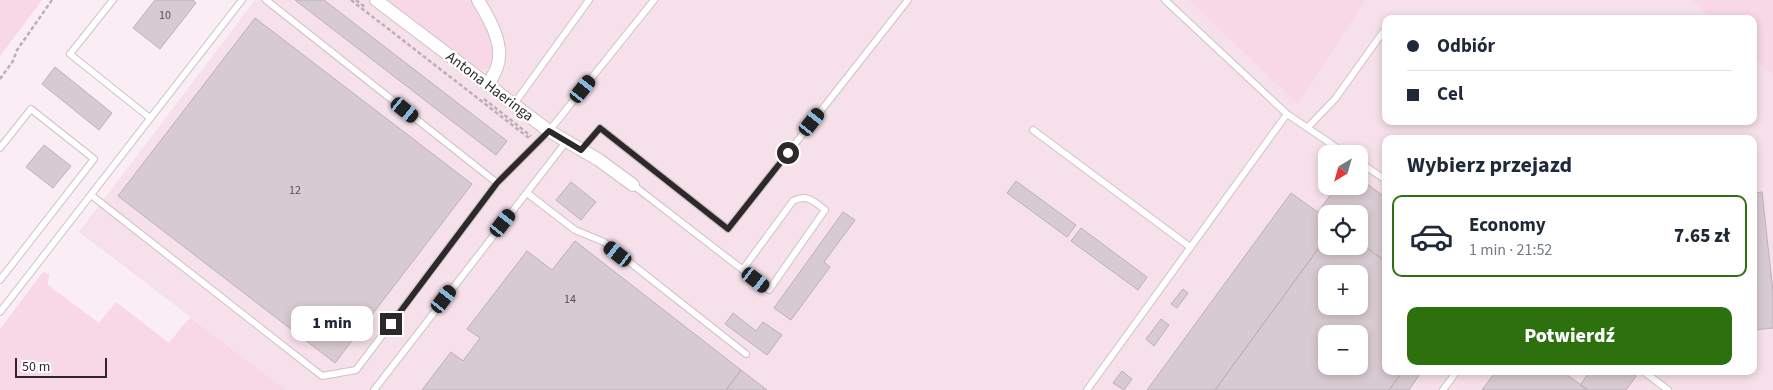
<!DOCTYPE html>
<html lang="pl">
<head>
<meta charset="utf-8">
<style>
	body { margin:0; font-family:"Source Sans 3",sans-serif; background:#f6f6f7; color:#1f2937; height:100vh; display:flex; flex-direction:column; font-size:19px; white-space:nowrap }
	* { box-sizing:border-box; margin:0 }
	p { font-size:16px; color:#747a83 }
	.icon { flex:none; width:28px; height:28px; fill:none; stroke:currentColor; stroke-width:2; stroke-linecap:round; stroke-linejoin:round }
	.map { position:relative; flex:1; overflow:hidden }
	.panel { position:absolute; left:1382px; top:135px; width:375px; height:240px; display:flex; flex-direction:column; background:#fff; border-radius:10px; box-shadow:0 2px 8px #0003 }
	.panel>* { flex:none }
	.banner { position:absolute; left:1382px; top:15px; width:375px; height:110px; border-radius:10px; box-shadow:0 2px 8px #0003; display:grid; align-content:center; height:110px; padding:0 25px; background:#fff }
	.needle { width:32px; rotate:217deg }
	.tools { position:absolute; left:1318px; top:145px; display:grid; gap:10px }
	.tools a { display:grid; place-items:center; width:50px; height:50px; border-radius:10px; background:#fff; box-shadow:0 2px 8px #0003; font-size:25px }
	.scale { position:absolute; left:15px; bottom:12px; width:92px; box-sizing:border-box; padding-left:5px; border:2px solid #2d282a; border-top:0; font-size:14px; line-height:18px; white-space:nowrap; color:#2d282a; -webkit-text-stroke:4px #fff; paint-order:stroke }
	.end { position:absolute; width:22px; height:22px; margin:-11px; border:6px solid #2d282a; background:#fff; box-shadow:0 0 0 2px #fff }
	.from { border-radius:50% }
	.bubble { position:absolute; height:35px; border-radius:10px; background:#fff; box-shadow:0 2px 8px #0003; font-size:16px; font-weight:800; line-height:35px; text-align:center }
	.car { position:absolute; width:15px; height:30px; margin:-15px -8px; border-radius:6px; box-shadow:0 0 4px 1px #0007; background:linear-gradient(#222 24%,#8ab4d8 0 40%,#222 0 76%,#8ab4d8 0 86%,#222 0) }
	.banner b { display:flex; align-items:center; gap:18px; height:48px; font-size:19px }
	.banner b+b { border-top:1px solid #e0e1e3 }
	.banner i { width:12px; height:12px; background:#1f2937 }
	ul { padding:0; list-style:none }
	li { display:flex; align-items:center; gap:15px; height:82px; margin:0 10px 8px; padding:0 15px; border:2px solid transparent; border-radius:10px }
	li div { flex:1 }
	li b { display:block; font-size:19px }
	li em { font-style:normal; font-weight:800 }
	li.active { border-color:#2d710f }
	li>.icon { width:45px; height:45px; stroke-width:1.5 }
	h2 { padding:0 25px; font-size:22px; line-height:60px }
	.primary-button { display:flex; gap:10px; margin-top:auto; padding:10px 25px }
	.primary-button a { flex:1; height:58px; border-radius:10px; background:#2d710f; color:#fff; font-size:20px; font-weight:800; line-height:58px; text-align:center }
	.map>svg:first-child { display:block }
</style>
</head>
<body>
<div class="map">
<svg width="1773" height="390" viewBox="0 0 1773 390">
	<rect width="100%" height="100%" fill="#fbedf4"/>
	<path fill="#f6e0ea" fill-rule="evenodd" d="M255,0H1692L1712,19H1386V121H1754V58L1773,76V390H286L79,232ZM1386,139H1754V371H1386ZM1326,154H1359V186H1326ZM1326,214H1359V246H1326ZM1326,274H1359V306H1326ZM1326,334H1359V366H1326Z"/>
	<path fill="#f8d7e6" d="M0,0H42L0,56Z
		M388,0H471C483,20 497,43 491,67L485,70H479Z
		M1189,0H1365L1298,104Z
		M1692,0H1773V76L1754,58V19H1712Z
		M43,272L49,274L48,285L99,323L116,302L169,343L184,324L191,318L286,390H0V329Z"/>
	<path fill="#d7cad0" stroke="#bdb0b6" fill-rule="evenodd" d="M155,0H193L196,3L160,49L133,28Z
		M295,0H324L507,141L496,155Z
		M255,18L472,184L335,363L118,196Z
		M55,67L112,113L99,130L42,84Z
		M44,145L71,166L53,188L26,167Z
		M1359,178L1386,198V262L1359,242V214H1326V218L1318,212L1337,186H1359Z
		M1016,181L1076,225L1067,237L1007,193Z
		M571,182L596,202L581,220L556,200Z
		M1762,192L1773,292V328L1754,330V193Z
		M1291,193L1326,218V238L1215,390H1147Z
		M843,212L855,220L824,262L830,267L791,320L774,308Z
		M1081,228L1147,277L1138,290L1071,241Z
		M1326,238V246H1359V242L1386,262V371H1403L1389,390H1215ZM1326,274H1359V306H1326ZM1326,334H1359V366H1326Z
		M575,241L741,370L726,390H422L451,352L463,361L480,338L467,329L527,251L552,270Z
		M1183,289L1188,293L1177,308L1171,304Z
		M733,313L756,331L763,322L782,335L767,355L725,324Z
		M1161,319L1169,325L1154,346L1146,339Z
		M741,370L767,390H726Z
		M1122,371L1132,379L1124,390L1113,383Z
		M1403,371H1422L1409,390H1389Z
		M1496,371H1562L1588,390H1482Z
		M1590,371H1630L1636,376L1626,390H1588L1580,385Z"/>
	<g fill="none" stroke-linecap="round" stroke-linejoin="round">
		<g stroke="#cfc2c8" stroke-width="8">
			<path id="lane" d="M113,0L70,54L150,118
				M266,0L497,183
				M1165,0L1287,114
				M514,104L589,0
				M1308,127L1335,99L1383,32
				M1033,130L1190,247
				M0,148L31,109L94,159L0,280
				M581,150L600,128L728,229L908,0
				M1359,162L1386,180
				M633,185L769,290L825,210C815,202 806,193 793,201L743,269
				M527,193L575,230L604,242L746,354
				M91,195L322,376L356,370L497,183L549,131L654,0
				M0,312L242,0
				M1643,371L1668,390
				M374,390L566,142
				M1087,390L1287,114L1346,154
				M1443,390L1457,371"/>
		</g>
		<g stroke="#cfc2c8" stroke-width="14">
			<path id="street" d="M376,0L549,131L599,160L633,185
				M478,0C489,19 505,44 497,67C495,73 491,79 488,85"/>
		</g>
		<path stroke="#bcb0b6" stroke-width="2.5" stroke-dasharray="4 2.5" stroke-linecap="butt" d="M351,0L529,138
			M356,0L365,7
			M0,79L13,61L17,50L52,0
			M484,99L531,136"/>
		<use href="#lane" stroke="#fff" stroke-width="6"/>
		<use href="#street" stroke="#fff" stroke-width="12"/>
	</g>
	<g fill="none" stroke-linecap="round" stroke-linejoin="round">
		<path stroke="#2d282a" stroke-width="6" d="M391,324L497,183L549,131L581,150L600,128L728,229L788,153"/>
	</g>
	<g text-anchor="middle" stroke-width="4.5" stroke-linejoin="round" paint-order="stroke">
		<g font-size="12" fill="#585054">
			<text x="165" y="19">10</text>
			<text x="295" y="194">12</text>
			<text x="570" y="303">14</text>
		</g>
		<g font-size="15" fill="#2d282a" stroke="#fff">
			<text transform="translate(490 86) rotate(37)" y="5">Antona Haeringa</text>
		</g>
	</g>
</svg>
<div class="tools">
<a><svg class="needle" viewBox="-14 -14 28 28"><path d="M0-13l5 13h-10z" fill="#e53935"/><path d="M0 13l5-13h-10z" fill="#747a83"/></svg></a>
<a><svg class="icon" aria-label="locate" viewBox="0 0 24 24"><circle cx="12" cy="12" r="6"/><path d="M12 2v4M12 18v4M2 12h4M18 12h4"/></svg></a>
<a>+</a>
<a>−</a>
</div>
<div class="scale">50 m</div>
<i class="end from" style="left:788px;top:153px"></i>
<i class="end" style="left:391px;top:324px"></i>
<div class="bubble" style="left:291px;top:306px;width:82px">1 min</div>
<i class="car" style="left:583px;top:89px;rotate:39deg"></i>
<i class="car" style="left:405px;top:110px;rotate:129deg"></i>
<i class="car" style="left:812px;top:122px;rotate:38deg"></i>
<i class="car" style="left:503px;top:223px;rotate:38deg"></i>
<i class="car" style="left:618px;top:254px;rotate:308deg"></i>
<i class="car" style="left:756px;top:280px;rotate:128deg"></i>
<i class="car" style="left:444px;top:299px;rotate:37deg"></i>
<div class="banner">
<b><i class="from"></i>Odbiór</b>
<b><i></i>Cel</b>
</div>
<section class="panel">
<h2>Wybierz przejazd</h2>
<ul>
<li class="active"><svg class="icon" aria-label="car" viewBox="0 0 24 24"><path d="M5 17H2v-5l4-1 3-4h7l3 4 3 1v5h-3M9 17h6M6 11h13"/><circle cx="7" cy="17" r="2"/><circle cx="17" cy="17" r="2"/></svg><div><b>Economy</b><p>1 min · 21:52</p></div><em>7.65 zł</em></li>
</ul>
<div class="primary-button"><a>Potwierdź</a></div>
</section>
</div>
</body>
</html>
